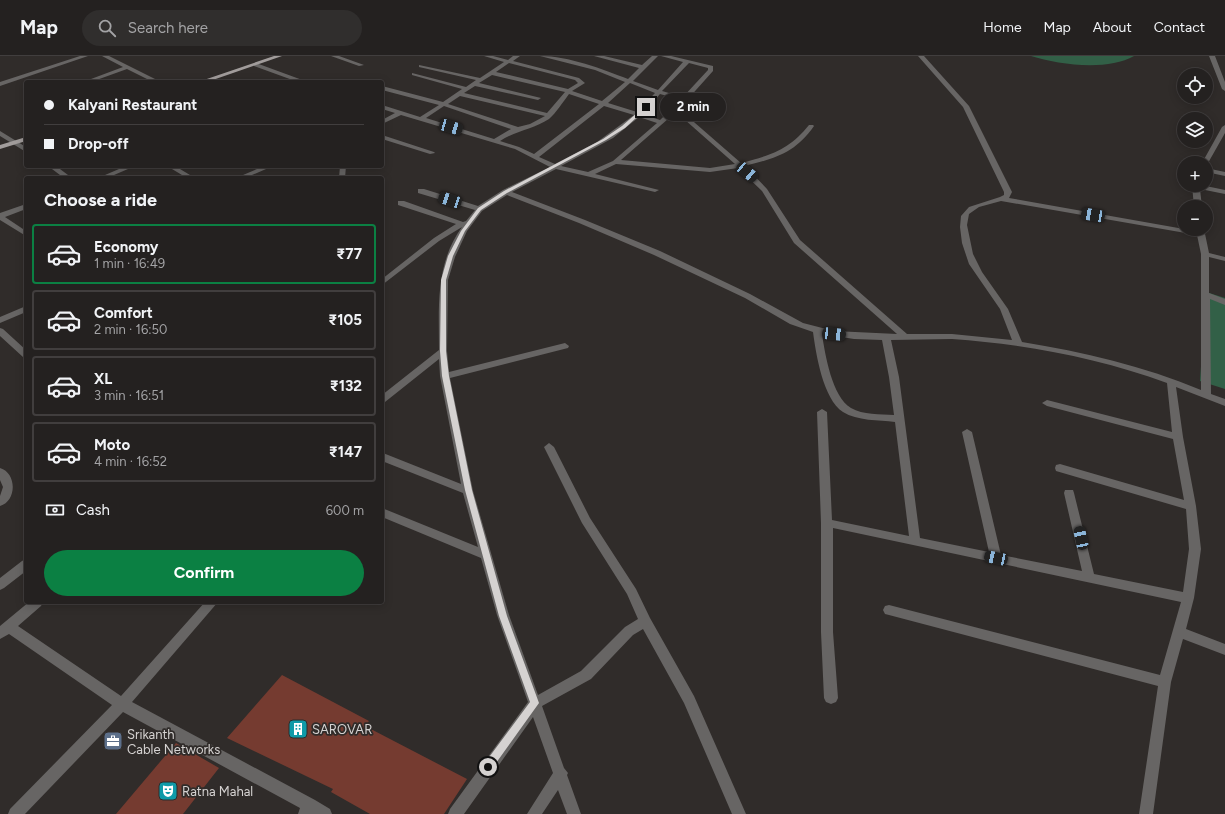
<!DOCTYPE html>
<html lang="en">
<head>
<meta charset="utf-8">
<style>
	body { margin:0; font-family:Figtree,sans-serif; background:#302e2d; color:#f1f3f6; height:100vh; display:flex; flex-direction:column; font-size:15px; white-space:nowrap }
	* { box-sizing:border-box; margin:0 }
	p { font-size:13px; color:#a3a3a5 }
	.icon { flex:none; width:22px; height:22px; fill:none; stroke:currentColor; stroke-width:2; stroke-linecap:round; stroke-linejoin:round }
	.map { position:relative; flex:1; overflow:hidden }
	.panel { position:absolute; left:24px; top:120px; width:360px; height:428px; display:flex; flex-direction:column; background:#242120; border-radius:4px; box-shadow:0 2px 10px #0003,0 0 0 1px #413e3e }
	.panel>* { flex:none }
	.hud { position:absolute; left:24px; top:24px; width:360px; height:88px; border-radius:4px; box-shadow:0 2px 10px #0003,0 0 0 1px #413e3e; display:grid; align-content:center; height:88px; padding:0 20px; background:#242120 }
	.tools { position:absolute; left:1177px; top:12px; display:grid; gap:8px }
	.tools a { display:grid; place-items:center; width:36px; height:36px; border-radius:50%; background:#242120; box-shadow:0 2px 10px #0003,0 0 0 1px #413e3e; font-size:20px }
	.end { position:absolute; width:18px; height:18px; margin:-9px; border:5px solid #d5d2d1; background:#111; box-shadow:0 0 0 2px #111 }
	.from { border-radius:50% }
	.bubble { position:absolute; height:28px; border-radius:14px; background:#242120; box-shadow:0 2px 10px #0003,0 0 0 1px #413e3e; font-size:13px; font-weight:700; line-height:28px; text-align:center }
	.car { position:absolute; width:12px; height:24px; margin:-12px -6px; border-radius:5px; box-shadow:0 0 3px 1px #0007; background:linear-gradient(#222 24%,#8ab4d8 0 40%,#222 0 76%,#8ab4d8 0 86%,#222 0) }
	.hud b { display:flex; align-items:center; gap:14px; height:38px; font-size:15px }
	.hud b+b { border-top:1px solid #413e3e }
	.hud i { width:10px; height:10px; background:#f1f3f6 }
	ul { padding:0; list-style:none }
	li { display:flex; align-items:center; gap:12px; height:60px; margin:0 8px 6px; padding:0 12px; border:2px solid #413e3e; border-radius:4px }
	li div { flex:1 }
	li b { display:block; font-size:15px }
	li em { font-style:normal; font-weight:700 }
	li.on { border-color:#0b8043 }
	li>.icon { width:36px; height:36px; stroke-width:1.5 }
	h2 { padding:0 20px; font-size:18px; line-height:48px }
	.pay { display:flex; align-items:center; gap:10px; height:44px; padding:0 20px; font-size:15px }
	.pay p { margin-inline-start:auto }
	.primary-button { display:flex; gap:8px; margin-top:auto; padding:8px 20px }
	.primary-button a { flex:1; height:46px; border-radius:24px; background:#0b8043; color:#fff; font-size:16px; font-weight:700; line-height:46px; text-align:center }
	header { display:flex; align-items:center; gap:24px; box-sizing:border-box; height:56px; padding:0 20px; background:#242120; border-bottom:1px solid #413e3e }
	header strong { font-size:19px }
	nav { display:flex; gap:22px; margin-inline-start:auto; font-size:14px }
	.search { width:280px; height:36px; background:#302e2d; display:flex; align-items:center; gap:10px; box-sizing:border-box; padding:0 14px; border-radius:22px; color:#a3a3a5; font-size:15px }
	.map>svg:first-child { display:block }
</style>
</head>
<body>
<header>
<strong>Map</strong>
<div class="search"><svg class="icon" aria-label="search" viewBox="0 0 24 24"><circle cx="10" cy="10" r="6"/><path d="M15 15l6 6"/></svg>Search here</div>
<nav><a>Home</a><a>Map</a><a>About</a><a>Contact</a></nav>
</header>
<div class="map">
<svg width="1225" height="758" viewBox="0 0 1225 758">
	<rect width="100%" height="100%" fill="#302c2a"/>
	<path fill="#326047" d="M1031,0H1134C1108,15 1059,9 1031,0Z
		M1206,236L1225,242V333L1200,325Z"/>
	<path fill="#753b30" d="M282,619L369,665L365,670L467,723L444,758H370L331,736L333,733L227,682Z
		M176,687L219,712L183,758H116Z"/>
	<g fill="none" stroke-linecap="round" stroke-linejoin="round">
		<path fill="#676564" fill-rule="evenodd" d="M80,0H88L0,30V26Z
			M102,0H109L161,26H153L127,13L91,26H83L123,11Z
			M331,0H339L364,9L359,10Z
			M484,0H493L508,4L513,0H520L513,5L579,22L585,27L572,35L602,45L625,26L595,14L540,0C569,0 602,13 628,23L639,12L594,0H604L642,9L652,0H658L633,25L658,34L683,6L661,0H671L713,10V15L679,53L741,107C771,99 789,94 809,69H813L814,70C795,97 776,102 745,110L767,133L800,184L907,278H952L1012,284L1000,253L969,208L962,187L960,171L961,160L969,151L1000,141L1004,139V136L963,51L918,0H924L969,50L1012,136L1009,142L1184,173H1204L1209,197L1225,201V205L1209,201V237L1225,243V249L1210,243L1211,338L1225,343V350L1176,331L1183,381L1196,450L1201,493L1194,542L1186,573L1225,588V599L1183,583L1171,626L1153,758H1139L1158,630L889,559L885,558L883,554L885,550L889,549L1160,619L1181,546L833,472V576L838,642L836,646L831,648L826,646L824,642L821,576V467L817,356L822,353L827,356L832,464L909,480L895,366C879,364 857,365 843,356C823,343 816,298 813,276L790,268L745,242L654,199L579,167L507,139L482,155L467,175L455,201L448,224L447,295L449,316L565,287L569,290L568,292L450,322L473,435L509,559L538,639L581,615L625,571L638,563L627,538L582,467L544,391L549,387L554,391L590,462L636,533L650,562L694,640L746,758H732L684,647L643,573L633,579L591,623L542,650L564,712L568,717L567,719L581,758H567L558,734L542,758H527L553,717L533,661L464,758H448L450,753L528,646L497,559L481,502L382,461V452L478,491L463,437L382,405L383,397L461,428L440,320L439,303L385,346L382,347V339L439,294C439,251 435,208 462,171L439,185L382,229V223L434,182L456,168L398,149V145H404L463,166L466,165L475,154L418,137V133H424L478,150L503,134L550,111L515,93L401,59L382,68V64L395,57L382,53V49L420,61L439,49L382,34V30L443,46L462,33L412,19V17L466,31L476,24L419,11V9L480,22L504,6ZM509,7L575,24L578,27L568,33L496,16ZM689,7L708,12V14L683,41L662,35ZM492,19L565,36L547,57L464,37L475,30L538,44L541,42L479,27ZM630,27L655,37L637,56L608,47ZM569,38L599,48L534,98L519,91L500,85C515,75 534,73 549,63C556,57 563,46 569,38ZM660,38L681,44L660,64L642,58ZM460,40L545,60L530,68L518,71L448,48ZM444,50L511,73L494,83L426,62ZM604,50L634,59L597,86L555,108L539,101ZM676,56L735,108L710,112L621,104ZM639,61L657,67L613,105L588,116L561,110L613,82ZM616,108L710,116L738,112L762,135L794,187L897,278L834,275L803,267L750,238L660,195L585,164L512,136L556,113L655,136L659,134L595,118ZM1001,145L1197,179L1201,198V334C1144,310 1083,296 1022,286L1008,253L982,216L973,198L967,169L969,158L979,151ZM822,278L854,283L882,284L889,321L894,359C880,358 863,359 851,352C832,341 825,298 822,278ZM952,283C1024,288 1098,302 1167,327L1172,376L1047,344L1042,347L1047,350L1173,383L1184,444L1060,408L1056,409L1055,412L1056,415L1186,453L1189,493L1183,536L1094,518L1074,437L1073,434H1065L1064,437L1082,515L1001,499L972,376L967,373L962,376L989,496L920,482L899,321L891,284Z
			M1209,0H1215L1225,26V35L1222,33Z
			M256,7L305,25L306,26H298L254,10V8Z
			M1225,69V77L1208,107L1206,109V107H1202L1222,71Z
			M0,75L26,91V96L0,80Z
			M382,79L434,96L435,97L430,98L382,83Z
			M48,110H56L72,122H64Z
			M126,110H135L107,122H98Z
			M167,110H175L195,122H187Z
			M264,110H273L245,122H236Z
			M340,110H346L345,122H339Z
			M1206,112L1225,116V120L1206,116Z
			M1192,129H1201L1225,134V138L1200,133L1202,151H1194Z
			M26,148V153L5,161L26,175V180L0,164V157Z
			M26,250V256L0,267V261Z
			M0,272L3,273L26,294V302L23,301L0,280Z
			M0,412C17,417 17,445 0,450V440L3,431L0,424Z
			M26,503V515L4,532L0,534V522L22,505Z
			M29,546H43L41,550L18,570L121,640L205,546H218L132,646L315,744L330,753L332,758H298L300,752L123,656L25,758H8L10,753L112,649L9,578L0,583V570Z"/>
		<path fill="#a19c9b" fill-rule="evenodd" d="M274,0H282L207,26H198Z
			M26,81V85L0,93V89Z"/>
	</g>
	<path fill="#d5d2d1" d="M645,50L648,51L625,72L606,84L507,137L481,154L465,175L453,200L446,224V295L449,320L472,434L507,560L539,647L491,714L488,716L483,711L484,708L530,646L499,560L465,434L442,320L440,295L441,224L448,200L461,175L478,152L504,135L603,83L622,70Z"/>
	<defs>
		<g id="building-square" transform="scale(1)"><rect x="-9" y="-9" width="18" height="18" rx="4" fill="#0f9aa8" stroke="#302c2a"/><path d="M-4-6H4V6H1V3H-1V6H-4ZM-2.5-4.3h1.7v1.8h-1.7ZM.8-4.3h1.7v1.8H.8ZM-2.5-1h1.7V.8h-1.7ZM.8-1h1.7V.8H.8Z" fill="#fff"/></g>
		<g id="office-square" transform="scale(1)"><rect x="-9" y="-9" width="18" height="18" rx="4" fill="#5c6f8a" stroke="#302c2a"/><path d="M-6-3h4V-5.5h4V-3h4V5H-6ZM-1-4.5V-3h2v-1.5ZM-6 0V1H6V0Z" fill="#fff"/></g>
		<g id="theatre-square" transform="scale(1)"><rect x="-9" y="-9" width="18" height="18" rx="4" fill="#0f9aa8" stroke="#302c2a"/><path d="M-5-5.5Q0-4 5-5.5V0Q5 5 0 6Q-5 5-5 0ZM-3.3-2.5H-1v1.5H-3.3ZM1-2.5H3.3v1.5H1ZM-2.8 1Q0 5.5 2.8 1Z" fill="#fff"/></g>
	</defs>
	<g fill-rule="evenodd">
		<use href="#building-square" x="298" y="673"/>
		<use href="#office-square" x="113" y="685"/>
		<use href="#theatre-square" x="168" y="735"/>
	</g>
	<g text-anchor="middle" stroke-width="3.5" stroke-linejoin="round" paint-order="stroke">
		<g font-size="13" fill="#d5d2d1" stroke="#302c2a" text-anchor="start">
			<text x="312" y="678">SAROVAR</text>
			<text x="127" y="683">Srikanth<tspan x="127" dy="15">Cable Networks</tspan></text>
			<text x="182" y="740">Ratna Mahal</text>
		</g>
	</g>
</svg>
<div class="tools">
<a><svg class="icon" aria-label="locate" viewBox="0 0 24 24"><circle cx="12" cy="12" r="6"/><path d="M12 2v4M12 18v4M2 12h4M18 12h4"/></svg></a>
<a><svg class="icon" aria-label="layers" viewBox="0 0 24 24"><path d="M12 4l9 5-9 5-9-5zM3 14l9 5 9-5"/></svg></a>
<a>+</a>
<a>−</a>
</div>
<i class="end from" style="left:488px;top:711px"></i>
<i class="end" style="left:646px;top:51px"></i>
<div class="bubble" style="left:660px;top:37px;width:66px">2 min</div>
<i class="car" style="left:451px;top:71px;rotate:106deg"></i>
<i class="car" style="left:747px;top:116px;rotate:130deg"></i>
<i class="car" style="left:450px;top:144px;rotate:288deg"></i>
<i class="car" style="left:1093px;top:159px;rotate:280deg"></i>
<i class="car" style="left:834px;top:278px;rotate:96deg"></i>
<i class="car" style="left:1081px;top:482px;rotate:348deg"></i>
<i class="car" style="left:996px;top:502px;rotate:282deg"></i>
<div class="hud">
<b><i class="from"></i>Kalyani Restaurant</b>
<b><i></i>Drop-off</b>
</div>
<section class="panel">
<h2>Choose a ride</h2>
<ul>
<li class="on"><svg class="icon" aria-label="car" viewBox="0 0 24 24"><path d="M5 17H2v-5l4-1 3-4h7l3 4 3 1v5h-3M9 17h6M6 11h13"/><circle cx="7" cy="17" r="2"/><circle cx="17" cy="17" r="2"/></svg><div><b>Economy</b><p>1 min · 16:49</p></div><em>₹77</em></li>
<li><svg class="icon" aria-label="car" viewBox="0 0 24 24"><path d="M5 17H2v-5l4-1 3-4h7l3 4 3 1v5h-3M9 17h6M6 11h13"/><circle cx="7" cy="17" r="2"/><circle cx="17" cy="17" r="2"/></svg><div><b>Comfort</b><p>2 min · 16:50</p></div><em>₹105</em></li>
<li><svg class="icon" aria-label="car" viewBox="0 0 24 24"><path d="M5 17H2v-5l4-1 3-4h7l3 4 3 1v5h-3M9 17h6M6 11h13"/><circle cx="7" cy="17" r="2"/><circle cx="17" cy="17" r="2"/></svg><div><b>XL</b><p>3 min · 16:51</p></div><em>₹132</em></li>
<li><svg class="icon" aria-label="car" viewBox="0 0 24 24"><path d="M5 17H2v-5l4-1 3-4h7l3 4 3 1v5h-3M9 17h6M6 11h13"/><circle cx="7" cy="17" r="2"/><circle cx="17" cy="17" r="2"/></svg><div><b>Moto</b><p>4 min · 16:52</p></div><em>₹147</em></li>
</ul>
<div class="pay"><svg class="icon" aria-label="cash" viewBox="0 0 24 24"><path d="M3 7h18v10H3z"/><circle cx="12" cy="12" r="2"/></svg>Cash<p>600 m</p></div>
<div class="primary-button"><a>Confirm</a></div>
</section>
</div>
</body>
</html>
